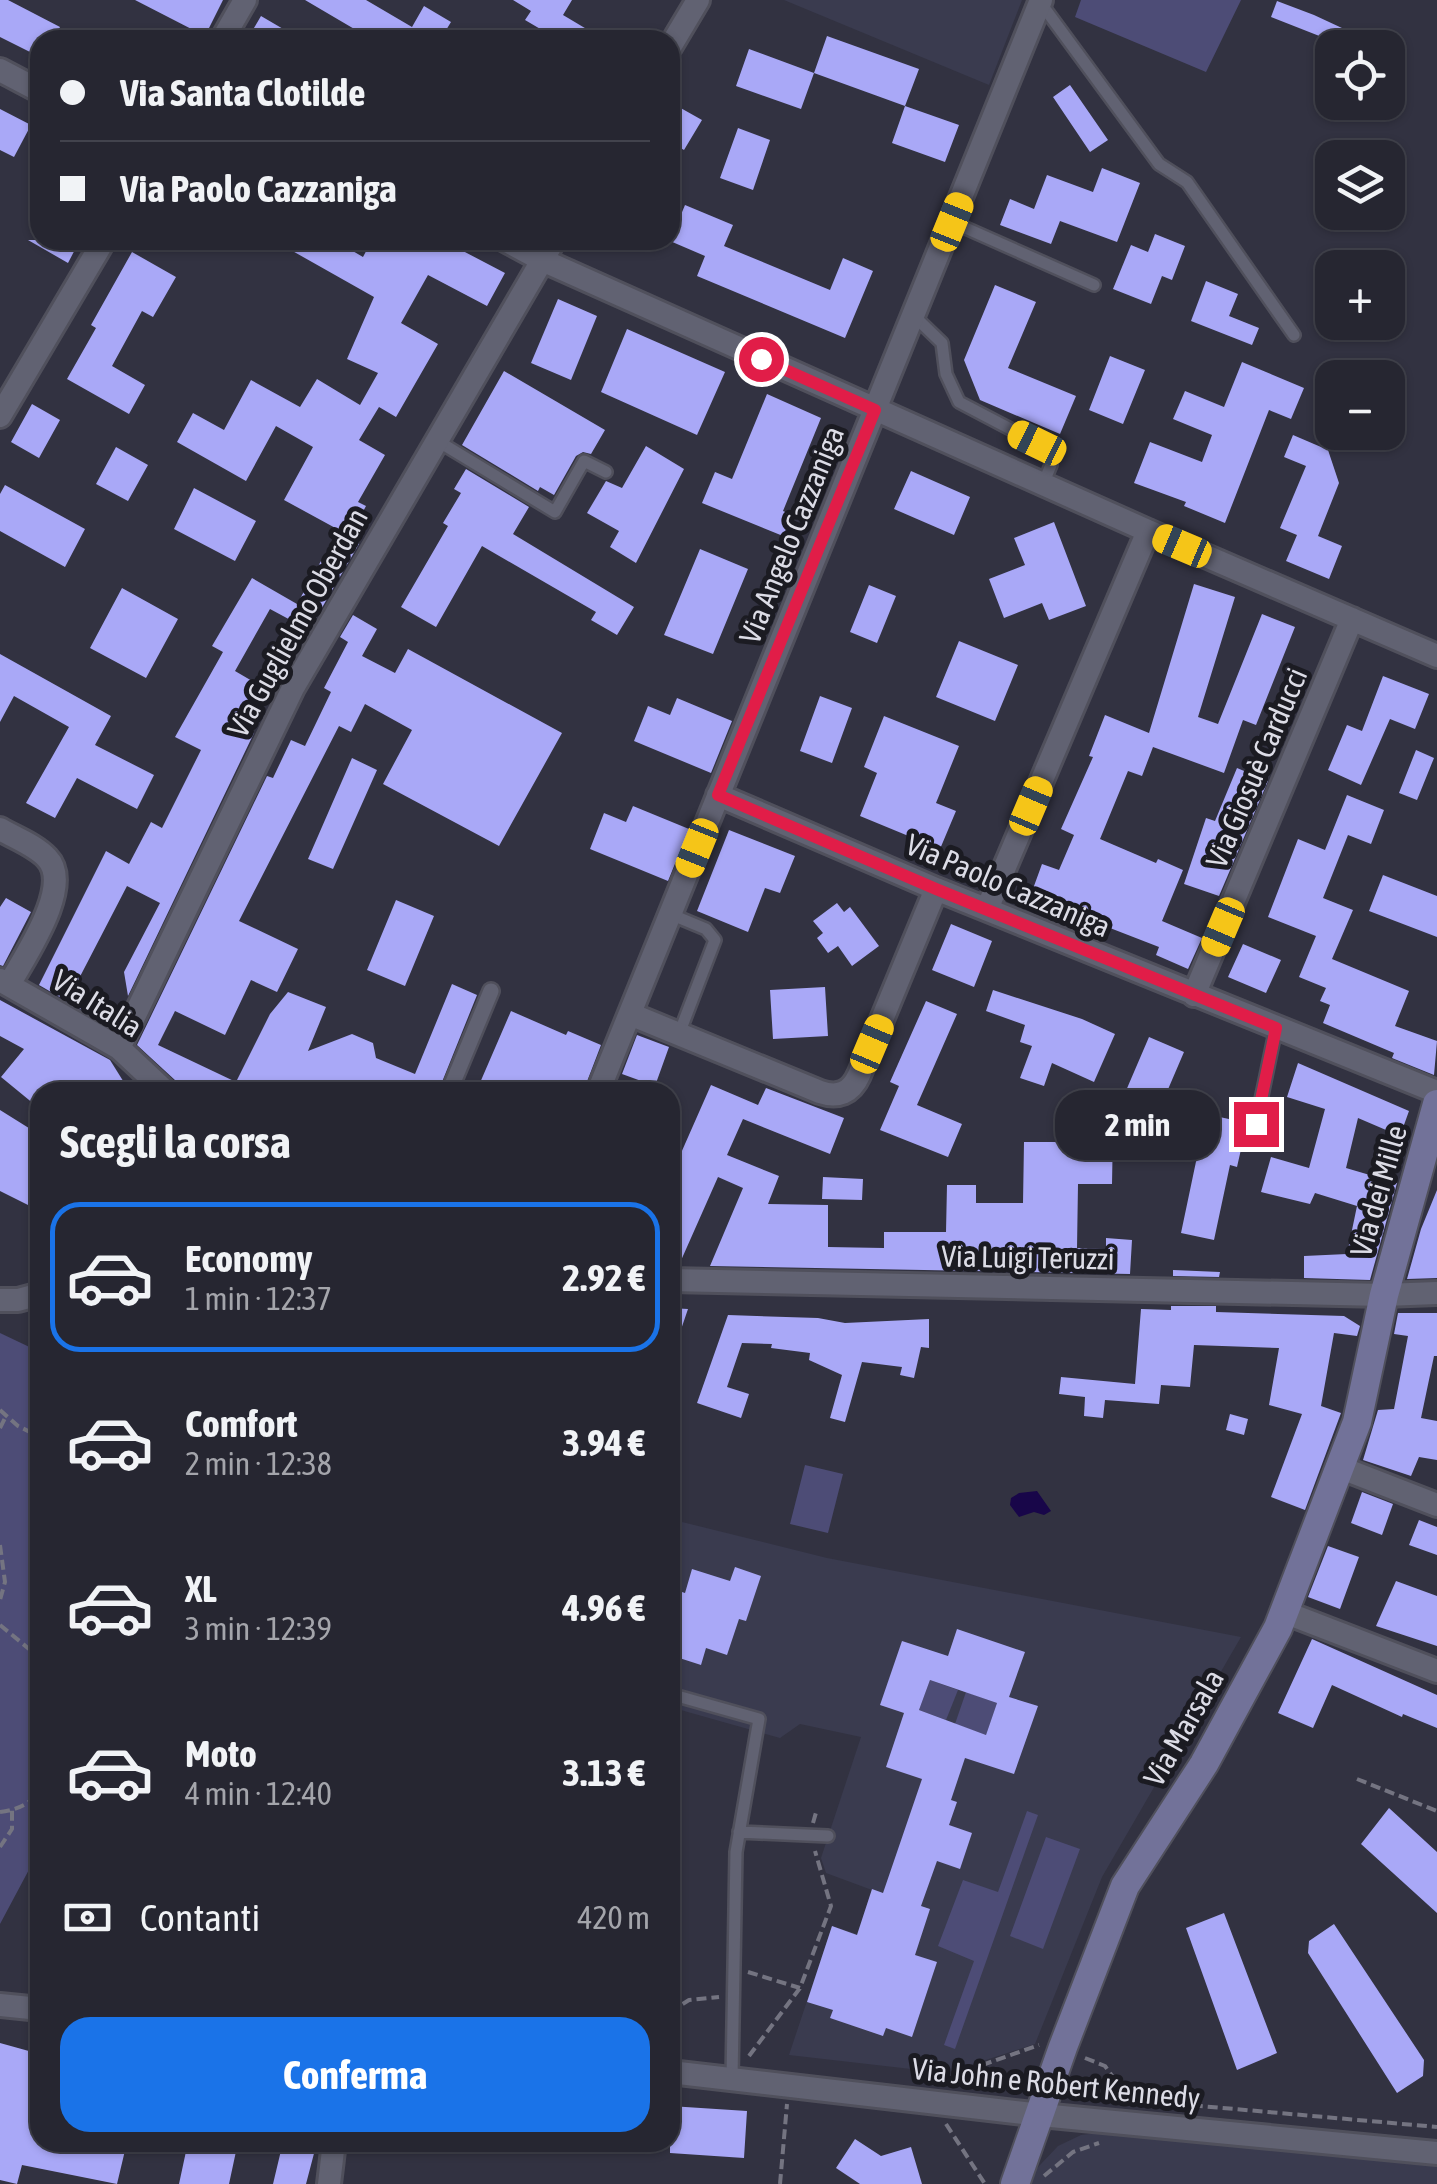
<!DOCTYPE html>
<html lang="it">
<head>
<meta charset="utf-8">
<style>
	body { margin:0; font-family:"Asap Condensed",sans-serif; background:#32323d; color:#f1f3f6; height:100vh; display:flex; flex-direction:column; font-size:38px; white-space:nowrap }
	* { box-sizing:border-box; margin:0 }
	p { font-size:32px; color:#a4a5ab }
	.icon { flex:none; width:55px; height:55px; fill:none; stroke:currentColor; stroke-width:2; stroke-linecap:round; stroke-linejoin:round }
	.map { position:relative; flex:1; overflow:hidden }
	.panel { position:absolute; left:30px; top:1082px; width:650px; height:1070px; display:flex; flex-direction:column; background:#262631; border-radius:30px; box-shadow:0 2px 8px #0004,0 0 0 2px #42434d }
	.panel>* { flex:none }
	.hud { position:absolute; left:30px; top:30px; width:650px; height:220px; border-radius:30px; box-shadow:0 2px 8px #0004,0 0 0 2px #42434d; display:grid; align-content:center; height:220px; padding:0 30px; background:#262631 }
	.controls { position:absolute; left:1315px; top:30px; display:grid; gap:20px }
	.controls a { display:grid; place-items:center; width:90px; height:90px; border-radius:20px; background:#262631; box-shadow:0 2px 8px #0004,0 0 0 2px #42434d; font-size:50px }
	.end { position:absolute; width:45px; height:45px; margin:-22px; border:12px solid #e11d48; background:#fff; box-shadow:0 0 0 5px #fff }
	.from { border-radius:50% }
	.bubble { position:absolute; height:70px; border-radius:30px; background:#262631; box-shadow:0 2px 8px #0004,0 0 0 2px #42434d; font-size:32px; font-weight:700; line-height:70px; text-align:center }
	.car { position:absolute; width:30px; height:60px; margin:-30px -15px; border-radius:12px; box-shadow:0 0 8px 2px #0007; background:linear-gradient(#f5c518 24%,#345 0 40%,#f5c518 0 76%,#345 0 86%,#f5c518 0) }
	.hud b { display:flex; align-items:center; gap:35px; height:95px; font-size:38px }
	.hud b+b { border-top:2px solid #42434d }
	.hud i { width:25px; height:25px; background:#f1f3f6 }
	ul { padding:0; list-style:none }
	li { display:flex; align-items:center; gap:30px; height:150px; margin:0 20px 15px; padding:0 10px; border:5px solid transparent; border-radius:30px }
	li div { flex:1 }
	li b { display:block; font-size:38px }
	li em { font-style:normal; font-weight:700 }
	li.selected { border-color:#1a73e8 }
	li>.icon { width:90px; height:90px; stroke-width:1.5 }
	h2 { padding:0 30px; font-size:45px; line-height:120px }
	.pay { display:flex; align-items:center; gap:25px; height:110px; padding:0 30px; font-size:38px }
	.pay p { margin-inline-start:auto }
	.button { display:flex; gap:20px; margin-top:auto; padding:20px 30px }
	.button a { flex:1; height:115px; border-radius:30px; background:#1a73e8; color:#fff; font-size:40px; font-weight:700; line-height:115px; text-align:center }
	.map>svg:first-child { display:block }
</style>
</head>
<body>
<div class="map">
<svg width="1437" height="2184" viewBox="0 0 1437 2184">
	<rect width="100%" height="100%" fill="#323241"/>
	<path fill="#3a3b4f" d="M784,0H1022L989,85Z
		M670,1519L827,1558L1241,1637L1102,1877L1035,2044L946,2073L789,2055L832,1926L857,1934L872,1890L826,1873L821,1858L861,1737L800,1724L780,1738L670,1707Z
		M1106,2132L1437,2162V2184H1022L1058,2146L1081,2135Z"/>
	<path fill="#4d4c76" d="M1081,0H1241L1206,72L1075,17Z
		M0,1333L40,1352V1849L0,1924Z
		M805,1465L843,1474L828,1533L790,1524Z
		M930,1680L958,1690L946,1720L919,1710Z
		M966,1692L997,1703L986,1735L955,1724Z
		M1027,1811L1038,1815L955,2049L944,2045L974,1961L938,1946L963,1880L998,1892Z
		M1046,1837L1080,1849L1043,1949L1010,1936Z"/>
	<path fill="#180649" d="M1037,1491L1051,1511L1044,1515L1034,1512L1019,1517L1010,1505L1011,1498L1019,1493Z"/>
	<path fill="#a9a8f7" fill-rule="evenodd" d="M0,0H8L60,27L53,40H40V57L0,37Z
		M135,0H223L205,36Z
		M305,0H366L412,27L424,6L451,22L440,40H373Z
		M513,0H572L563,15L605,40H559L525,20L531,11Z
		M1277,1L1314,15L1385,48H1324L1327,39L1271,17Z
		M261,16L302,40H247Z
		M827,36L919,69L905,106L814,73Z
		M749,49L814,73L801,109L736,86Z
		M1070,85L1108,140L1090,152L1053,97Z
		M670,102L702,120L684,150L670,142Z
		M905,106L959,125L945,162L892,143Z
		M0,109L31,125L14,157L0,150Z
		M738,128L770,140L753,190L720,178Z
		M1102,168L1140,183L1117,242L1060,221L1051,244L1000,225L1010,199L1034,209L1047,175L1093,192Z
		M685,205L733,225L724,246L830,290L843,258L873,271L845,338L697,276L705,256L670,241Z
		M1155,234L1185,246L1172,280L1162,276L1151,304L1113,289L1131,245L1148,252Z
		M28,240H80L68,263Z
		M273,240H334L363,257L372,240H442L505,273L487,306L428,275L401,323L438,344L396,417L379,407L359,440L385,455L358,502L366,506L350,536L284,500L313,447L276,426L246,481L177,442L193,413L224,430L251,380L300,407L317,379L360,405L378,373L347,359L374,297Z
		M132,252L176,277L153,317L142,311L112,366L145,385L129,414L67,379L96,328L91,325Z
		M1206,281L1238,294L1229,316L1259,328L1252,345L1191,321Z
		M995,285L1036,302L1008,368L1076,396L1060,434L980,400L964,360Z
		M558,299L597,316L571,380L531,363Z
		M627,329L725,372L697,435L601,392Z
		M1110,356L1145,370L1123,424L1089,410Z
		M1242,362L1304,388L1291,419L1269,410L1225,523L1184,506L1186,502L1134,483L1150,442L1202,462L1212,435L1173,419L1185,391L1224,407Z
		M504,371L605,430L591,454L583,452L576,456L554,495L540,487L538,491L462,445Z
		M767,394L821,418L783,511L792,515L783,536L702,503L715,472L732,479Z
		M32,404L60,420L39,458L11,442Z
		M1293,435L1328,450L1339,483L1318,536L1342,546L1329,579L1286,561L1297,535L1280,528L1306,466L1284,457Z
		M646,446L684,469L636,563L610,547L619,531L587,513L606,481L622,488Z
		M116,447L148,465L128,501L96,484Z
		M466,469L529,507L513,534L634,607L617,635L591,620L596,612L482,546L436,627L401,607L448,526L443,523L461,493L454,489Z
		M911,471L970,497L954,535L894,509Z
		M5,485L85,529L65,567L0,531V494Z
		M194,488L256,521L235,561L174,529Z
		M1054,522L1086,606L1049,620L1042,603L1004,618L989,579L1025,565L1014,538Z
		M344,536L359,544L309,630L270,609L235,671L271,692L249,730L254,733L128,996L124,972L160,903L127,886L72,992L116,1015L110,1026L39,985L106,851L129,864L151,822L162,828L201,750L175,737L223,652L212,646L252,578L297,604L321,561L327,565Z
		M700,549L748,569L713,654L664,635Z
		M1194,584L1235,597L1198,717L1218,724L1262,614L1295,627L1256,725L1243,720L1224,773L1153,747L1142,776L1128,771L1100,839L1156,863L1158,859L1183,870L1162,921L1202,938L1188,969L1156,955L1159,947L1030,897L1042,864L1059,870L1074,835L1061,829L1093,757L1089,756L1105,715L1149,733Z
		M869,585L896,596L877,643L850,632Z
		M122,588L178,619L146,678L90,648Z
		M353,615L377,629L362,656L395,673L408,649L562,733L499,846L383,784L412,730L365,704L351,732L339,726L239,921L298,949L277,992L251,980L225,1035L175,1011L158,1045L236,1082L270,1014L288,992L326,1007L308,1051L352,1034L373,1043L376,1058L415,1074L452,984L477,995L438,1092H181L176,1081L137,1045L267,776L273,778L291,740L305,746L331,692L324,688L348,642L340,637Z
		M959,641L1018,665L995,721L936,697Z
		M0,654L111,716L95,745L154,775L137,809L77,778L55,818L26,803L69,727L14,696L0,722Z
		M1383,676L1429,694L1415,729L1390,719L1361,785L1328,770L1347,725L1362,731Z
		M820,696L852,708L832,763L800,751Z
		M677,698L732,721L711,773L634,741L648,706L670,715Z
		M884,716L959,746L936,803L956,811L940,849L860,816L877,773L864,767Z
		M1416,750L1434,758L1417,800L1399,793Z
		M352,758L377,770L333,869L308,859Z
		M1237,768L1268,781L1219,896L1184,884L1206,818L1215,821Z
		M1347,795L1384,810L1371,844L1348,835L1323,898L1353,910L1332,959L1409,991L1395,1026L1437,1041L1434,1075L1392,1058L1394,1053L1323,1023L1330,1005L1320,1001L1326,988L1299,977L1316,936L1268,917L1298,839L1325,850Z
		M633,806L689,829L668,881L590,849L604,813L626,822Z
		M729,830L795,856L780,893L765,888L748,932L697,911Z
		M1383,875L1437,896V937L1369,911Z
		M6,898L31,912L3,966L0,965V907Z
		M396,900L434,916L405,986L367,970Z
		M837,903L844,912L850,907L879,946L852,966L838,946L828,953L817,938L823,933L813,921Z
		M951,924L992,941L974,987L932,970Z
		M1243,944L1281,960L1266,993L1228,977Z
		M825,987L828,1036L773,1039L770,990Z
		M993,990L1082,1019L1115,1034L1094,1082L1052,1063L1044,1086L1020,1078L1032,1046L1020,1042L1025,1025L986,1011Z
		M0,1000L110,1060L130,1092H40V1109L1,1077L24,1049L0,1036Z
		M926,1001L957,1014L917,1105L962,1124L948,1157L880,1130L899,1086L890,1082Z
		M511,1011L566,1035L568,1031L601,1045L583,1092H476Z
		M637,1035L669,1047L655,1086L622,1074Z
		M1149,1037L1184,1052L1160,1108L1125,1093Z
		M1298,1063L1409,1111L1400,1136L1358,1118L1346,1168L1397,1183L1370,1280L1304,1278V1256L1347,1254L1357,1206L1315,1193L1310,1204L1261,1192L1271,1157L1309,1168L1325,1109L1287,1097Z
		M711,1085L758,1105L766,1088L844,1118L830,1154L743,1119L727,1155L779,1176L768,1204L828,1205V1247L884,1248V1232H946L947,1185H976V1203H1023L1024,1142H1066V1128L1113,1129L1112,1184H1078L1077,1248L1106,1249V1238L1132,1240L1130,1274L710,1266L743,1188L718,1177L679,1265H670V1178Z
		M0,1110L40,1135V1211L0,1191Z
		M1206,1114L1247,1123L1237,1167L1230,1165L1214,1240L1181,1233Z
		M823,1177L863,1179L862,1200L822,1199Z
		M1437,1190V1278L1407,1279L1421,1229Z
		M1173,1270L1220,1272L1219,1277L1173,1276Z
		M1171,1306H1216V1312L1344,1316L1360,1326L1357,1336L1334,1333L1321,1406L1341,1413L1305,1510L1271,1497L1302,1414L1269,1405L1279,1348L1194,1345L1190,1387L1161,1385L1159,1404L1105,1400L1103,1418L1084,1416L1085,1397L1059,1394L1061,1377L1135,1384L1141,1309L1171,1310Z
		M670,1308L688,1309L673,1353H670Z
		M1398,1313H1437V1356H1434L1421,1418L1437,1421V1460L1419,1457L1411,1476L1363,1460L1378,1410L1394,1409L1408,1336L1394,1334Z
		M728,1315L818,1318L845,1323L929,1319V1348L921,1347L914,1378L900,1375L902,1367L862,1362L845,1422L830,1418L842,1375L809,1360L810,1353L771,1348L772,1344L742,1343L727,1387L749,1394L741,1418L697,1403Z
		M1230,1414L1248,1419L1244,1435L1226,1430Z
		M1362,1492L1393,1504L1382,1535L1351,1523Z
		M1419,1520L1437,1527V1555L1409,1545Z
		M1328,1546L1359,1557L1340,1609L1308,1597Z
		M735,1567L761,1576L746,1621L739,1619L727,1655L706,1648L701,1665L670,1655V1588L685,1593L692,1569L730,1581Z
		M1396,1581L1437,1596V1646L1376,1626Z
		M957,1629L1025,1652L1009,1697L1038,1706L1014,1774L965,1758L951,1800L957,1802L949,1825L972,1833L960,1869L937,1861L921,1906L930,1909L915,1955L937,1962L912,2037L886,2028L883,2036L830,2018L833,2010L807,2002L832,1926L857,1935L872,1889L883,1893L922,1779L886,1767L904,1713L880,1705L902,1641L948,1656ZM930,1680L997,1703L986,1735L919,1710Z
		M1312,1639L1437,1695V1728L1403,1714L1402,1717L1332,1685L1313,1728L1278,1713Z
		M1389,1808L1437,1852V1913L1361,1844Z
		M1224,1913L1277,2053L1237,2070L1186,1928Z
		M1334,1924L1424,2060L1423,2076L1397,2093L1308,1953L1309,1941Z
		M0,2043L36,2053L34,2059H40V2142H61L102,2152L103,2142H127L117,2184L22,2165L17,2184L0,2180Z
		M670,2106L747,2111L744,2158L670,2153Z
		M855,2139L881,2156L911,2147L922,2184H860L836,2168Z
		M188,2142H238L229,2184H179Z
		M283,2142H317L306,2184H273Z"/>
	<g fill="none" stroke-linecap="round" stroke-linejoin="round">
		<g stroke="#50505c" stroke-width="16">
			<path id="service" d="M1040,2L1159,164L1187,182L1294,335
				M952,222L1094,285
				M913,315L942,343L946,374L959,402L1037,443L1050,454L1051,465L1043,484
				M436,440L555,512L584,461L606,472
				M670,914L706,929L715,940L679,1034
				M1256,1124L1276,1028
				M670,1694L759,1719L736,1852L732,2079
				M739,1832L828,1836"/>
		</g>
		<g stroke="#50505c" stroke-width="20">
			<path id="pedestrian" d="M449,1092L491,991"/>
		</g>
		<g stroke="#50505c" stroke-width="28">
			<path id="minor" d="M222,40L245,0
				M670,47L698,0
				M0,70L40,91
				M505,240L542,260L1148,531L1437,656
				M0,416L104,240
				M718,795L936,889L1437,1092
				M0,829C15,838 35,845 47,858C74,886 24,957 9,985
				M987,909L1148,531
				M0,980L119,1048L166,1092
				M1194,995L1352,619
				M630,1014L820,1092C838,1098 851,1093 859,1075L936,889
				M119,1048L293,688L554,240
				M598,1092L1041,0
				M670,1280L1384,1295L1437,1293
				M0,1300H18L40,1294
				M1339,1467L1437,1505
				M1284,1612L1437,1671
				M0,2005L40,2009
				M670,2072L1041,2115L1437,2153
				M329,2184L334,2142"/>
		</g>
		<g stroke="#50505c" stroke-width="32">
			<path id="secondary" d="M1015,2184L1063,2047L1125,1886L1204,1764L1278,1628L1357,1422L1384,1295L1437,1104"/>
		</g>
		<path stroke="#747481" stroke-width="4" stroke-dasharray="10 5" stroke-linecap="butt" d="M0,1410L18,1426L40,1437
			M0,1428L6,1416
			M0,1545L5,1582L0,1600
			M0,1625L40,1658
			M1357,1779L1437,1811
			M0,1812C17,1810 31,1804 40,1790
			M813,1823L817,1809
			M0,1847L12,1829V1810
			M748,1972L800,1988
			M670,2012L689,2000L719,1997
			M749,2056L800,1988L831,1906L815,1851
			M1085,2058L1105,2066L1131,2102
			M947,2086L948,2077L1039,2045
			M1133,2100L1437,2127
			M946,2124L985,2184
			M1044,2176L1073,2152L1099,2143
			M780,2184L787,2104"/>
		<use href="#service" stroke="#616272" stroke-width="11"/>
		<use href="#pedestrian" stroke="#616272" stroke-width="15"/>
		<use href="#minor" stroke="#616272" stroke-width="22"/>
		<use href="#secondary" stroke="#727299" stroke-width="28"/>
	</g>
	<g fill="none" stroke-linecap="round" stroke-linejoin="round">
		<path stroke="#e11d48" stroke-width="12" d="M761,359L875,410L718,795L936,889L1276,1028L1256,1124"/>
	</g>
	<g text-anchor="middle" stroke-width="10" stroke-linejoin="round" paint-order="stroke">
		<g font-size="30" fill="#dcdce6" stroke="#1b1b22">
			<text transform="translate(792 535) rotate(-68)" y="10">Via Angelo Cazzaniga</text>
			<text transform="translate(298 623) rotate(-61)" y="10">Via Guglielmo Oberdan</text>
			<text transform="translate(1257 768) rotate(-67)" y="10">Via Giosuè Carducci</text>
			<text transform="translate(1008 886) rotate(23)" y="10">Via Paolo Cazzaniga</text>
			<text transform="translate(97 1004) rotate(32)" y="10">Via Italia</text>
			<text transform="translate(1379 1191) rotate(-74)" y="10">Via dei Mille</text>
			<text transform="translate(1028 1258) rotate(1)" y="10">Via Luigi Teruzzi</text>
			<text transform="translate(1184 1728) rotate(-60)" y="10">Via Marsala</text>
			<text transform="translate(1056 2084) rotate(6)" y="10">Via John e Robert Kennedy</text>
		</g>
	</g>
</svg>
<div class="controls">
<a><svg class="icon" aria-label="locate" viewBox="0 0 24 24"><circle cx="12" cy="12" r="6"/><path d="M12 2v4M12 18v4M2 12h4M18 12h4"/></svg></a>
<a><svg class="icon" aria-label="layers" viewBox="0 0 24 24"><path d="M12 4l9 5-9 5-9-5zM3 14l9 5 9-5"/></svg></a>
<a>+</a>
<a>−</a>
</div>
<i class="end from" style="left:761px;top:359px"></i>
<i class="end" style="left:1256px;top:1124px"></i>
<div class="bubble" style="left:1055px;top:1090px;width:165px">2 min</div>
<i class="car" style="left:952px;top:222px;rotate:22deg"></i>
<i class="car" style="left:1037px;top:443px;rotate:296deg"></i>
<i class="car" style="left:1182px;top:546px;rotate:293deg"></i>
<i class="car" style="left:1031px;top:806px;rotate:23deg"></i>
<i class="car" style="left:697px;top:848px;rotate:202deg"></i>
<i class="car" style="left:1223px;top:927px;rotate:203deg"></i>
<i class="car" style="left:872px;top:1044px;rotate:23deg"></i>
<div class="hud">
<b><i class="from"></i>Via Santa Clotilde</b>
<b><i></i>Via Paolo Cazzaniga</b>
</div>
<section class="panel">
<h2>Scegli la corsa</h2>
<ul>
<li class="selected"><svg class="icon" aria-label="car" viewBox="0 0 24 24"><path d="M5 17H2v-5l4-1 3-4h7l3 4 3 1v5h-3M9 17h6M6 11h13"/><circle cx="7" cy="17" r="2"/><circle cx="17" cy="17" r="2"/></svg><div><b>Economy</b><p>1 min · 12:37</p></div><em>2.92 €</em></li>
<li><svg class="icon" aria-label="car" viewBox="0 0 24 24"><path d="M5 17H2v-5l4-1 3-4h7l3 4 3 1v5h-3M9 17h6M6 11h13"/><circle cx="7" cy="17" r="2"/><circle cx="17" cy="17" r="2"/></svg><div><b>Comfort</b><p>2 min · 12:38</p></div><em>3.94 €</em></li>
<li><svg class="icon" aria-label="car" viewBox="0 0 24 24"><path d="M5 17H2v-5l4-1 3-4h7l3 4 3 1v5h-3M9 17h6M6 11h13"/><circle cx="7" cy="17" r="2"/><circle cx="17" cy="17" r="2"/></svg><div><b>XL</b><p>3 min · 12:39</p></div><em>4.96 €</em></li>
<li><svg class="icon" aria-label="car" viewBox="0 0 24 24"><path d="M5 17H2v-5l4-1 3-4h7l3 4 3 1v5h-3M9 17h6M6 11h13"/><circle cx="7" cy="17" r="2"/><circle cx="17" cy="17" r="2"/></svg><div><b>Moto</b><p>4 min · 12:40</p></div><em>3.13 €</em></li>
</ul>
<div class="pay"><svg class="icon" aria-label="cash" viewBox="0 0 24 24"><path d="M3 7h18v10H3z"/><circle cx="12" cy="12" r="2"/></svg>Contanti<p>420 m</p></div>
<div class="button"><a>Conferma</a></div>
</section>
</div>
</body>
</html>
